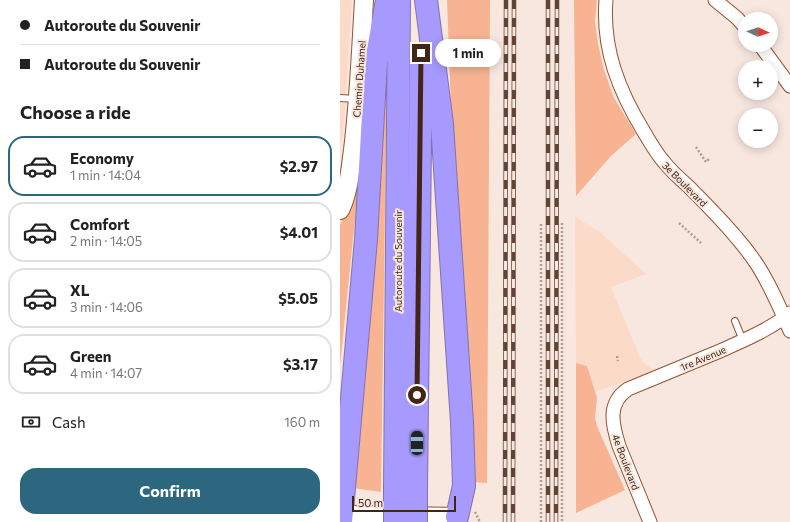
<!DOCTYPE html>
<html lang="en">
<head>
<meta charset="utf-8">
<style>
	body { margin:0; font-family:Commissioner,sans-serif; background:#f6f6f6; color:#222; height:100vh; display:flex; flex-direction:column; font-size:15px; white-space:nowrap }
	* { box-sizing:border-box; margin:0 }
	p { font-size:13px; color:#767676 }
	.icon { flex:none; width:22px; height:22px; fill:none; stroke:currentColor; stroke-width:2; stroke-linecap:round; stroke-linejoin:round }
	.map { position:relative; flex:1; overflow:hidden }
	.details { display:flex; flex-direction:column; background:#fff; width:340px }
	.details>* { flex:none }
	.hud { display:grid; align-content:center; height:88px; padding:0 20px; background:#fff }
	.needle { width:26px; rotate:94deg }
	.tools { position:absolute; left:398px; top:12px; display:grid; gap:8px }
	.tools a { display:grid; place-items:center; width:40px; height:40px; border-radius:50%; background:#fff; box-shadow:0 2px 10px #0003; font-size:20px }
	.scale { position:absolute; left:12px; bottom:10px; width:104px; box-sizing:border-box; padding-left:4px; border:2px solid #422515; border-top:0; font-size:11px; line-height:14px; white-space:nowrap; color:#422515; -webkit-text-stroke:3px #f7e7df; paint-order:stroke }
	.end { position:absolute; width:18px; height:18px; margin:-9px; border:5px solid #422515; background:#fff; box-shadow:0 0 0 2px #fff }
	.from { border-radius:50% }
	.bubble { position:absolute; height:28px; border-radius:14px; background:#fff; box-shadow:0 2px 10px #0003; font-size:13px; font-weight:700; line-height:28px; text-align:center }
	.car { position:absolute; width:12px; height:24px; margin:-12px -6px; border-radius:5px; box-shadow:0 0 3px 1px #0007; background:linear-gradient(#222 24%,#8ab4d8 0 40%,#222 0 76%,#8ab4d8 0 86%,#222 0) }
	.hud b { display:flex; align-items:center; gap:14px; height:38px; font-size:15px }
	.hud b+b { border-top:1px solid #e0e0e0 }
	.hud i { width:10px; height:10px; background:#222 }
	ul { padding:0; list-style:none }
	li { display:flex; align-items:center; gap:12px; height:60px; margin:0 8px 6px; padding:0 12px; border:2px solid #e0e0e0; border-radius:16px }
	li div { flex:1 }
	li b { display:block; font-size:15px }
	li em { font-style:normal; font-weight:700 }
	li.on { border-color:#2c677f }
	li>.icon { width:36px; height:36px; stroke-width:1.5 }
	h2 { padding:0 20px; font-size:18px; line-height:48px }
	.pay { display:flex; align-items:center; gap:10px; height:44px; padding:0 20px; font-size:15px }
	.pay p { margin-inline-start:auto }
	.primary-button { display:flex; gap:8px; margin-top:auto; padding:8px 20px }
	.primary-button a { flex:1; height:46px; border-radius:16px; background:#2c677f; color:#fff; font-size:16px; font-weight:700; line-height:46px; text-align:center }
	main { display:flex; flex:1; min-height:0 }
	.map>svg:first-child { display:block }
</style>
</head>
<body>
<main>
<section class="details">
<div class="hud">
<b><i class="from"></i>Autoroute du Souvenir</b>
<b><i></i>Autoroute du Souvenir</b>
</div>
<h2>Choose a ride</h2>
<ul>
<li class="on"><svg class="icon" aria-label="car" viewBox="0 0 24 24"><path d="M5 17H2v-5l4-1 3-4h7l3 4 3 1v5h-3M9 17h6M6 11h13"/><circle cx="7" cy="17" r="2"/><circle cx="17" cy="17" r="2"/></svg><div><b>Economy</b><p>1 min · 14:04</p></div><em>$2.97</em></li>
<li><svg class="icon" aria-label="car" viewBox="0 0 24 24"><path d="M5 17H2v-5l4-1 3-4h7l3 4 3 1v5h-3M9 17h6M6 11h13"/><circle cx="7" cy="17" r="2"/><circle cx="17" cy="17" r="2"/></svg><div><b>Comfort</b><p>2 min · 14:05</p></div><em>$4.01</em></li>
<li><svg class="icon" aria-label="car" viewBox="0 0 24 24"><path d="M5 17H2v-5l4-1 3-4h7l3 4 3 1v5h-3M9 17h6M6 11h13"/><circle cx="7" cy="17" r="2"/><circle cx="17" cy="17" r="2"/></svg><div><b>XL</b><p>3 min · 14:06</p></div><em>$5.05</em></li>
<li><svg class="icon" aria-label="car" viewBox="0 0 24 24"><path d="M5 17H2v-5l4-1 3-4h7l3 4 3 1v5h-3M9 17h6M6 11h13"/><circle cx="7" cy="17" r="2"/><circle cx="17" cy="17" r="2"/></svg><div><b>Green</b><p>4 min · 14:07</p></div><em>$3.17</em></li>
</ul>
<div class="pay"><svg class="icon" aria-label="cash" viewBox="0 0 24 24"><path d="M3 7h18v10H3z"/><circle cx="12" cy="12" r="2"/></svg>Cash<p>160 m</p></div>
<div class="primary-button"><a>Confirm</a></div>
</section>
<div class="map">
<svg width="450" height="522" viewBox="0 0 450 522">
	<rect width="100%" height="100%" fill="#f7e7df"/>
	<path fill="#fcdac8" d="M0,0H12L4,120L2,140L0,146Z
		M235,217L261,233L306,274L271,287L302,362L315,371L255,392L247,366L236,363Z"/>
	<path fill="#f8b492" d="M107,0H150L147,483L134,482L114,188Z
		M234,0H257L255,21L258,44L264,70L274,98L296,134L271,156L236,196Z
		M41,65L47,66L41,492L13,488Z
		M19,180L1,357L0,366V225Z
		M236,363L247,366L257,398L255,418L257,426L285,490L236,513Z"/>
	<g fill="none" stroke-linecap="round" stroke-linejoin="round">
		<g stroke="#95522d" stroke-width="8">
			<path id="lane" d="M0,98L16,99
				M395,321L403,341"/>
		</g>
		<g stroke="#95522d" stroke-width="15">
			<path id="street" d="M266,0C262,49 279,91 304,132C310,142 316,153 324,162C331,171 339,178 348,186C364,202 381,219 396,237C403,245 410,254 416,263C430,284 440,308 450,331
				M375,0L397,18L405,27
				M420,45L450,86
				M310,522L279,446C272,424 267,403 288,389C319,376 349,364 380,351C404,340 429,330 450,313"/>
		</g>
		<g stroke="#95522d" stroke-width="20">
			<path id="secondary" d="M0,210C9,192 10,170 13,150C19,100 21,50 24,0
				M0,513L15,515L117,517V522"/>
		</g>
		<g stroke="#8471ac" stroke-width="24">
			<path id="highway" d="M86,0L102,124L122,422L124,486L117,517
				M55,490L59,0
				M76,491L81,54
				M1,522L26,239L36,62L47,0"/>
		</g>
		<path stroke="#b09b90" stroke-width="2.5" stroke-dasharray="2 2" stroke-linecap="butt" d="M356,147L366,162L369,159
			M222,223V522
			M339,223L361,243
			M201,224V522
			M277,356L278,361
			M135,512L140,522"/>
		<use href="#lane" stroke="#fff" stroke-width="6"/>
		<use href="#street" stroke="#fff" stroke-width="13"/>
		<use href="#secondary" stroke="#fff" stroke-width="18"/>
		<use href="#highway" stroke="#a79afe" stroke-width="22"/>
		<g stroke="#604537" stroke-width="4.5">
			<path id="rail" d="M165,522L166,0
				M173,522L174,0
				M208,522V0
				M216,522L217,0"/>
		</g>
		<use href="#rail" stroke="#f7e7df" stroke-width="3" stroke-dasharray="9" stroke-linecap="butt"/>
		<g stroke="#8471ac" stroke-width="24" stroke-linecap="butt">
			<path id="highway-bridge" d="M55,522V490
				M76,522V491"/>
		</g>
		<use href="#highway-bridge" stroke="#a79afe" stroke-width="22"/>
	</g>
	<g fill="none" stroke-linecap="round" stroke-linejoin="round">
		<path stroke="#422515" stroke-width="5" d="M77,395L81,53"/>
	</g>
	<g text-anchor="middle" stroke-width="4" stroke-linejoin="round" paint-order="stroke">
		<g font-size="10" fill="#422515" stroke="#f7e7df">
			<text transform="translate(19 79) rotate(-86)" y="4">Chemin Duhamel</text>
			<text transform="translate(345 184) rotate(45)" y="4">3e Boulevard</text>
			<text transform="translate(58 261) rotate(-90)" y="4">Autoroute du Souvenir</text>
			<text transform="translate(363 358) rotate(-23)" y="4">1re Avenue</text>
			<text transform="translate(286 462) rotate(69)" y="4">4e Boulevard</text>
		</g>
	</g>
</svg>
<div class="tools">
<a><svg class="needle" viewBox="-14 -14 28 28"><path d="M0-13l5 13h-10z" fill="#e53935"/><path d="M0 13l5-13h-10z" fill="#767676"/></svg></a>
<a>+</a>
<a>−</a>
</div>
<div class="scale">50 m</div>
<i class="end from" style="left:77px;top:395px"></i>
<i class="end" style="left:81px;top:53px"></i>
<div class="bubble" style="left:95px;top:39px;width:66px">1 min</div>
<i class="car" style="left:77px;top:443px;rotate:0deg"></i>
</div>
</main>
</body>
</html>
